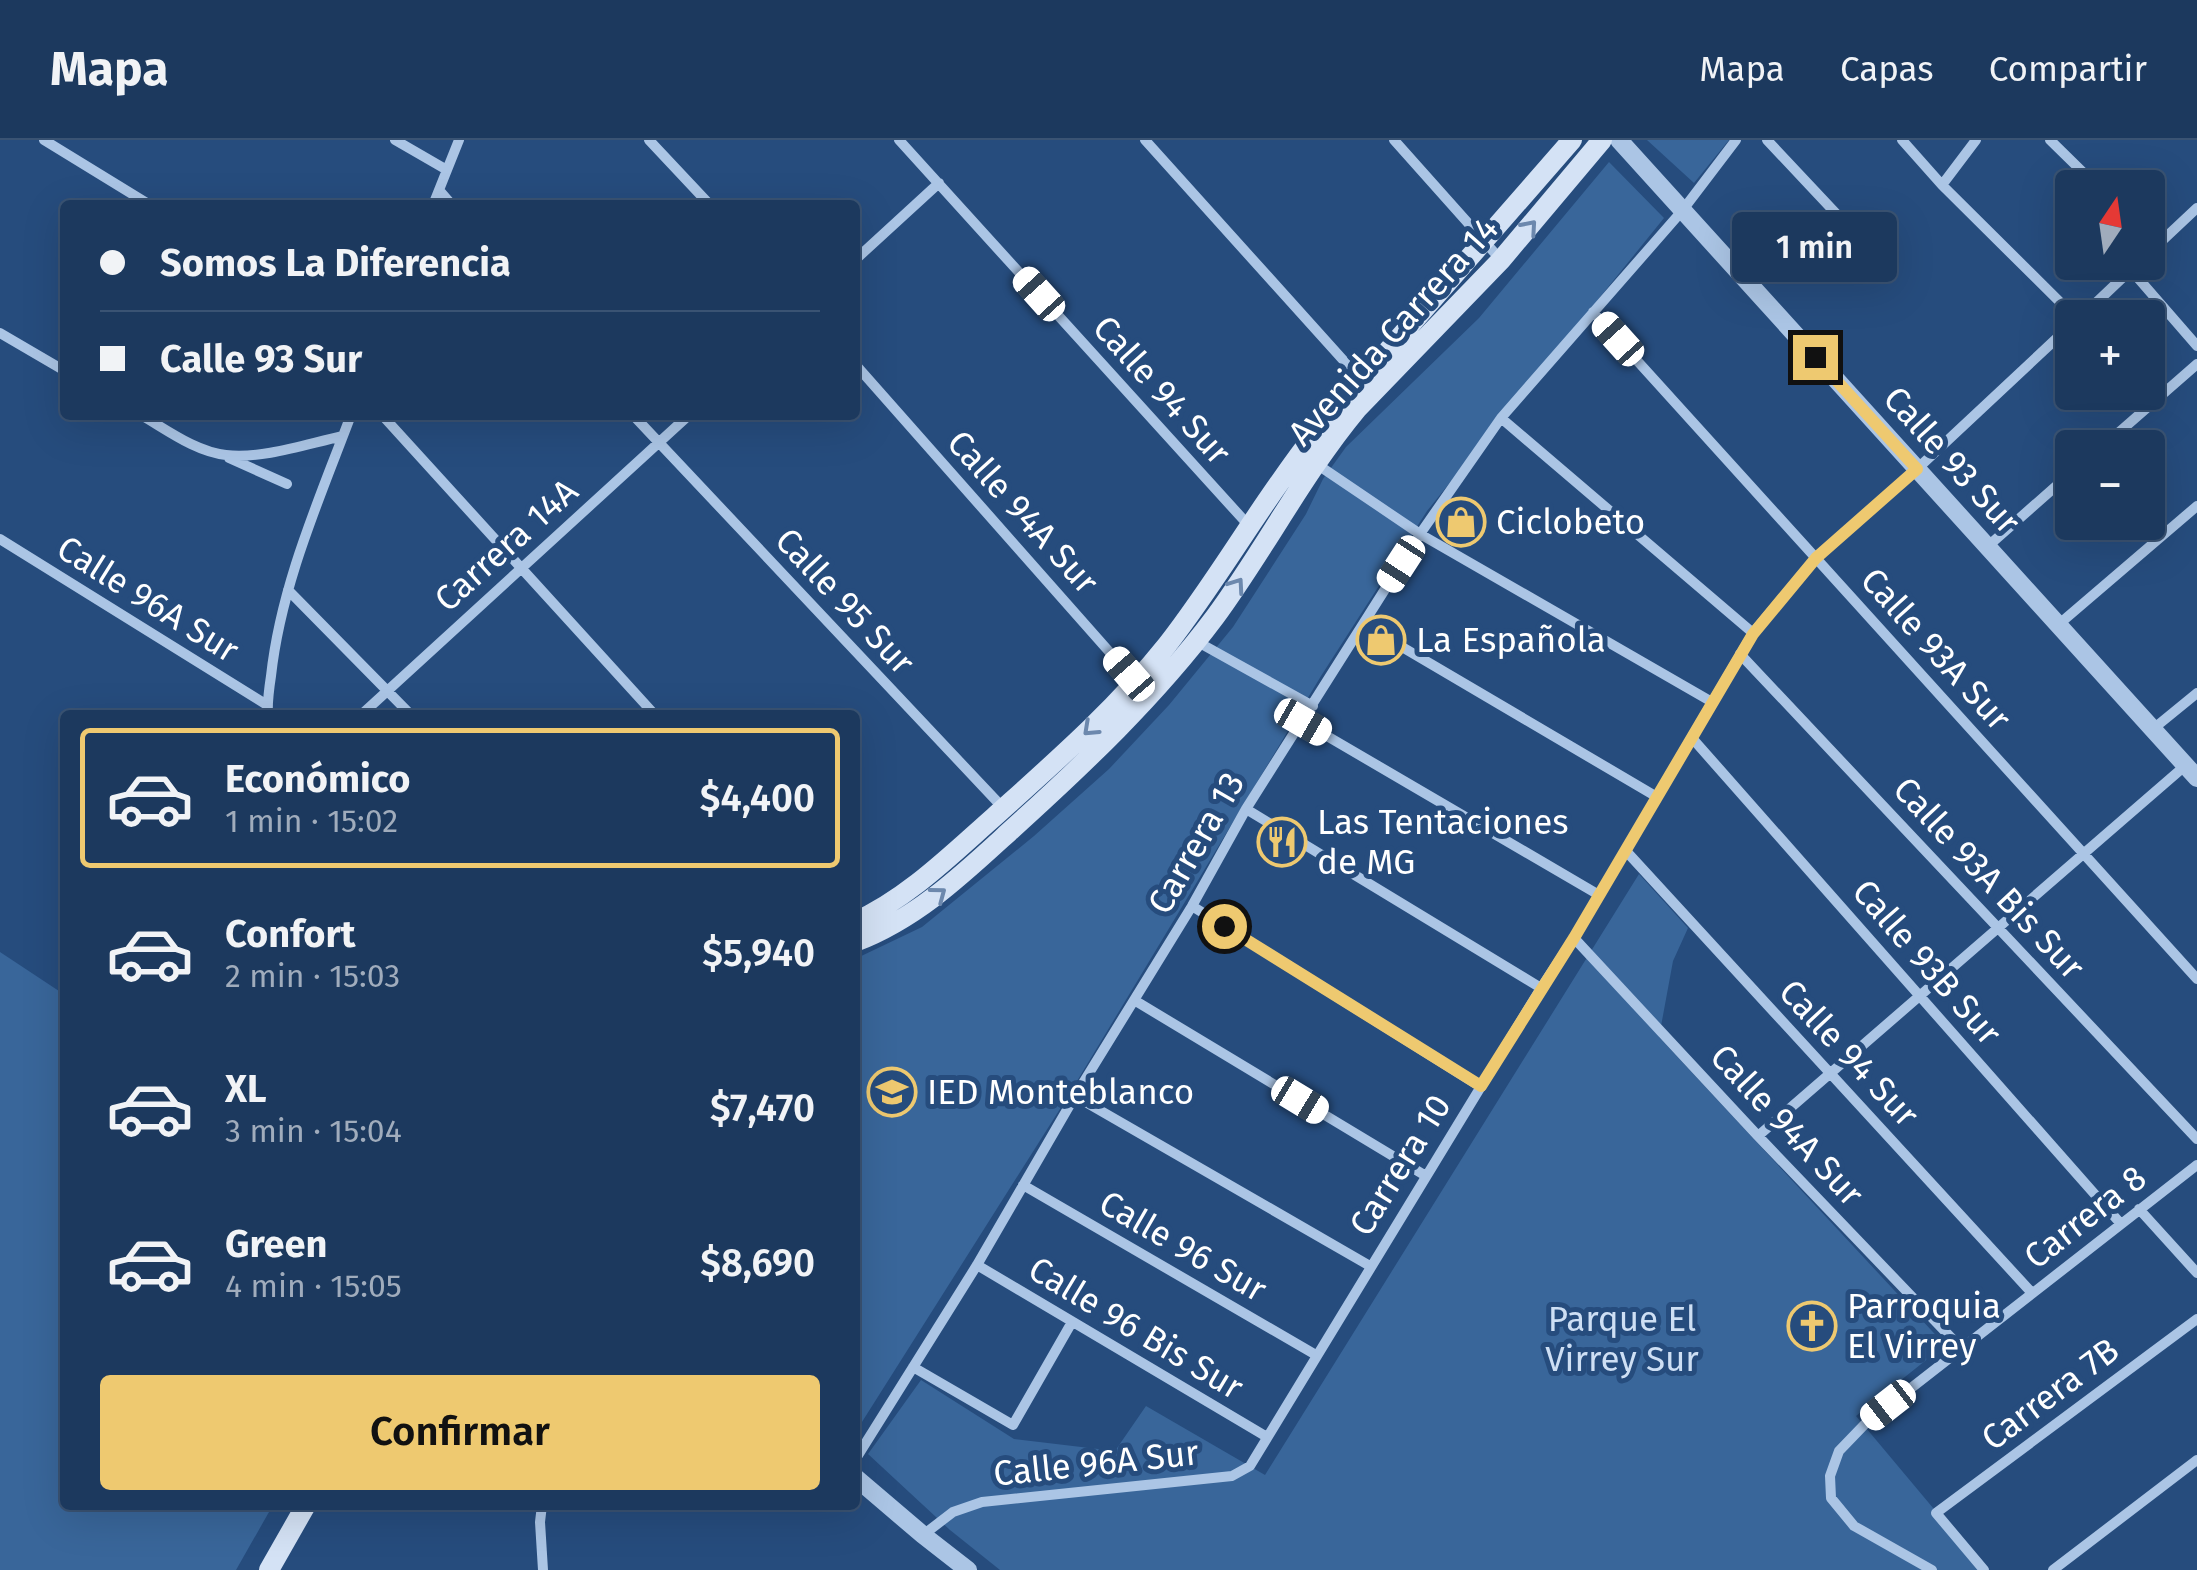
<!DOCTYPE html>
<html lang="es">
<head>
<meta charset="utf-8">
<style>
	body { margin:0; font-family:"Fira Sans",sans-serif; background:#254064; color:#f1f3f6; height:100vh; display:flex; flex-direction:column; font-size:38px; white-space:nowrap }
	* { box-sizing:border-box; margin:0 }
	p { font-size:32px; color:#a0acbc }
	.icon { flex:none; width:55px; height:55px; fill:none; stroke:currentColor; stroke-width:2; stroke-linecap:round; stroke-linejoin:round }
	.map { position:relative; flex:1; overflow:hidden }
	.side { position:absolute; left:60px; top:570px; width:800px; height:800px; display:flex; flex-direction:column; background:#1c395e; border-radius:10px; box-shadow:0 10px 40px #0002,0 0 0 2px #3a5373 }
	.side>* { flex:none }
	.hud { position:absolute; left:60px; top:60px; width:800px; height:220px; border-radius:10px; box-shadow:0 10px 40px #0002,0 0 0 2px #3a5373; display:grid; align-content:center; height:220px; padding:0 40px; background:#1c395e }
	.needle { width:65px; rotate:13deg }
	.buttons { position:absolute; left:2055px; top:30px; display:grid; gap:20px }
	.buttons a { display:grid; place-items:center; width:110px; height:110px; border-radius:10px; background:#1c395e; box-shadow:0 10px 40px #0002,0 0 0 2px #3a5373; font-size:50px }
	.end { position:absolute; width:45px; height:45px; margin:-22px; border:12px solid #eec970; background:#111; box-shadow:0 0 0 5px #111 }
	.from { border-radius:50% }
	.bubble { position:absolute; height:70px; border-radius:10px; background:#1c395e; box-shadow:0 10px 40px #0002,0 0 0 2px #3a5373; font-size:32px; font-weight:600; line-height:70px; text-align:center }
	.car { position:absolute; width:30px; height:60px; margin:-30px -15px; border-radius:12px; box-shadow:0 0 8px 2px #0007; background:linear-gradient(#fff 24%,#345 0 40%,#fff 0 76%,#345 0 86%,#fff 0) }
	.hud b { display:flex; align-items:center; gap:35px; height:95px; font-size:38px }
	.hud b+b { border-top:2px solid #3a5373 }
	.hud i { width:25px; height:25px; background:#f1f3f6 }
	ul { padding:18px 0 0; list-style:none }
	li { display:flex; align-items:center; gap:30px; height:140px; margin:0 20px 15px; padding:0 20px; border:5px solid transparent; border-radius:10px }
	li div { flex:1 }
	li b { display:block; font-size:38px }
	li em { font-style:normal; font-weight:600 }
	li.current { border-color:#eec970 }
	li>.icon { width:90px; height:90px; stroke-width:1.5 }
	.button { display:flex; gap:20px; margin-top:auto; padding:20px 40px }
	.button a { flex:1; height:115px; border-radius:10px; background:#eec970; color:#111; font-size:40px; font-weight:600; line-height:115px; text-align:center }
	header { display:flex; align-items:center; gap:60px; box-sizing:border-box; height:140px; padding:0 50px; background:#1c395e; border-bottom:2px solid #3a5373 }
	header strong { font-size:48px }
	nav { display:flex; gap:55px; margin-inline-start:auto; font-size:35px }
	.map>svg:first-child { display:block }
</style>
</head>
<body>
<header>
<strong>Mapa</strong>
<nav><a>Mapa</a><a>Capas</a><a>Compartir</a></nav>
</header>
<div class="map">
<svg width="2197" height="1430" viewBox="0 0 2197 1430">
	<rect width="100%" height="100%" fill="#264c7d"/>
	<path fill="#39669a" d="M1647,0H1729L1694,43Z
		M1609,22L1664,78L1427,371L1321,536L1065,961L855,1293V819L922,787L1034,696L1109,629L1169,565L1233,487L1306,374L1323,339L1346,307L1479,178Z
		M1639,734L1688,788L1673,821L1659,897L1945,1205L1856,1276L1985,1430H1000L950,1390L868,1314L921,1240L1014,1299L1115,1311L1146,1266L1265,1335Z
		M0,812L65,855V1365H273L236,1430H0Z"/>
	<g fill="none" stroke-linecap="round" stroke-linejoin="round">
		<path stroke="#abc5e5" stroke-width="10" d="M44,0L150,65
			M395,0L447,30
			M649,0L710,65
			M899,0L1251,388
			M1145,0L1362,241
			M1394,0L1501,120
			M1767,0L1874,114
			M1902,0L1942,45L2076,178
			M2050,0L2099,48
			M1942,45L1976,0
			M439,50L452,65
			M433,65L459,0
			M2148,114L2197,68
			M855,120L939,43
			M2131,130L2197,206
			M1593,172L2197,839
			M2080,178L2139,122
			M0,193L65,231
			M855,224L1136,542
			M141,275C167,290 196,312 226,315C264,319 306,304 343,296
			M382,275L655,575
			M633,275L1006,671
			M1501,278L1753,493
			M2101,308L2197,224
			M229,318L287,344
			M1315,323L1420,394L1712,562
			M0,399L267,565
			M1987,407L2072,332
			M288,450L411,575
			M1363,484L1657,657
			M2058,485L2197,366
			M1196,501L1313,566
			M1740,514L2197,999
			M268,575C267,562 269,549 271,536C281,445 319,360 351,275
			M361,575L689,275
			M1303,582L1599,755
			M2153,589L2197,553
			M1692,598L2121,1084
			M1246,669L1541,848
			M1626,711L2032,1153
			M1192,766L1481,947
			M1574,798L1758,996L1961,1208
			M1134,860L1426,1036
			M1075,956L1370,1126
			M1758,996L2186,625
			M1023,1045L1316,1215
			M2139,1069L2197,1133
			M977,1125L1267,1297
			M913,1227L1013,1285L1072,1182
			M855,1320L977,1125L1075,956L1192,766L1246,669L1420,394L1501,278L1682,71L1736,0
			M542,1365L540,1382L543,1430
			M923,1395L953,1372L982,1362L1232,1336L1250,1326L1541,848L1574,798L1753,493L1816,418L1917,329L2072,184
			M1932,1430L1854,1386L1831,1358L1830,1336L1839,1311L1865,1284L2197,1025
			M1984,1430L1936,1373L2197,1179
			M2053,1430L2197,1320"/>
		<path stroke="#abc5e5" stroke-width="18" d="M1619,0L2197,638
			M855,1337L923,1395L968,1430"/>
		<path stroke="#d4e2f5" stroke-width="20" d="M855,782C908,758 951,715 994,677C1055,622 1116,569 1167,505C1220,437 1262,361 1316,293L1572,0
			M855,802C916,779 962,735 1009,692C1083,625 1155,557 1215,477C1265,409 1303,334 1357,269L1501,120L1602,0
			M269,1430L306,1365"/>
	</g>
	<defs><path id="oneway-chevron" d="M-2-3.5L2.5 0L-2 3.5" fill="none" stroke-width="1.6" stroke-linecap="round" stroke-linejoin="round" transform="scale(2.5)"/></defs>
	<g stroke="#6c88ad">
		<use href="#oneway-chevron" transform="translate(1530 87) rotate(-49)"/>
		<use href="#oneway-chevron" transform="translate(1237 445) rotate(-55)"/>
		<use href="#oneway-chevron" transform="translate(1090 589) rotate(137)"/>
		<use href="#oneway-chevron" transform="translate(939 754) rotate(-37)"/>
	</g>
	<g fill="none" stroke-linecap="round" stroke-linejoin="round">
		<path stroke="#eec970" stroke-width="12" d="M1224,786L1481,946L1574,798L1753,494L1816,418L1917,329L1815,217"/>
	</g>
	<defs>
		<g id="shop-ring" transform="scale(2.5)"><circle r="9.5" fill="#264c7d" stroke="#eec970" stroke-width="1.5"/><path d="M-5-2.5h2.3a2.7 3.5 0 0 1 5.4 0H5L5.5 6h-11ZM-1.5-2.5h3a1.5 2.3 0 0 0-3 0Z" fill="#eec970"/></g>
		<g id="restaurant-ring" transform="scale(2.5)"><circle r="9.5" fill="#264c7d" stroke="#eec970" stroke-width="1.5"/><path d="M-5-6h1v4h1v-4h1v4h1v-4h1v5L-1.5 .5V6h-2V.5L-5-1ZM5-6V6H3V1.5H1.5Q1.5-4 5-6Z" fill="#eec970"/></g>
		<g id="school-ring" transform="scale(2.5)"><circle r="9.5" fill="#264c7d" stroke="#eec970" stroke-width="1.5"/><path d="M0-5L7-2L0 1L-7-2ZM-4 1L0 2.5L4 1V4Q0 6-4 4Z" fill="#eec970"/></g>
		<g id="church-ring" transform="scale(2.5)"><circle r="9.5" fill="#264c7d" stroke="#eec970" stroke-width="1.5"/><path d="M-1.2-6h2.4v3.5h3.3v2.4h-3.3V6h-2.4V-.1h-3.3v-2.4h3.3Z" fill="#eec970"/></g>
	</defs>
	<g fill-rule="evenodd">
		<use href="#shop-ring" x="1461" y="382"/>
		<use href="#shop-ring" x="1381" y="500"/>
		<use href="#restaurant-ring" x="1282" y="702"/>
		<use href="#school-ring" x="892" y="952"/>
		<use href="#church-ring" x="1812" y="1186"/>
	</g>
	<g text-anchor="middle" stroke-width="10" stroke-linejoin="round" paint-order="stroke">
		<g font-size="35" fill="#fff" stroke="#264c7d">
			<text transform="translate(1393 191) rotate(-48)" y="12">Avenida Carrera 14</text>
			<text transform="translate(1162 250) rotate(48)" y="12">Calle 94 Sur</text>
			<text transform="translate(1952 320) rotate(48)" y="12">Calle 93 Sur</text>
			<text transform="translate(1023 372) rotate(48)" y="12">Calle 94A Sur</text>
			<text transform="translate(506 405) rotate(-42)" y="12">Carrera 14A</text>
			<text transform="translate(148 459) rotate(32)" y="12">Calle 96A Sur</text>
			<text transform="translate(845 461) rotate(47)" y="12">Calle 95 Sur</text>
			<text transform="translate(1936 509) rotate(48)" y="12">Calle 93A Sur</text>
			<text transform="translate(1196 703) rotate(-60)" y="12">Carrera 13</text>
			<text transform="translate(1989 738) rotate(47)" y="12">Calle 93A Bis Sur</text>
			<text transform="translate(1927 822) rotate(49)" y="12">Calle 93B Sur</text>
			<text transform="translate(1849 913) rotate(47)" y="12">Calle 94 Sur</text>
			<text transform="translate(1787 985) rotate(47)" y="12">Calle 94A Sur</text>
			<text transform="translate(1400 1025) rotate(-58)" y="12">Carrera 10</text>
			<text transform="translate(2085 1077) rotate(-38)" y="12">Carrera 8</text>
			<text transform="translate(1183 1106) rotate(30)" y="12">Calle 96 Sur</text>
			<text transform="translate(1136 1188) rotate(31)" y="12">Calle 96 Bis Sur</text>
			<text transform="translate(2050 1254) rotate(-37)" y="12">Carrera 7B</text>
			<text transform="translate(1096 1323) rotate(-6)" y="12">Calle 96A Sur</text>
		</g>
		<g font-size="35" fill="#fff" stroke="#264c7d" text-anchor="start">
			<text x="1496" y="394">Ciclobeto</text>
			<text x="1416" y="512">La Española</text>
			<text x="1317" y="694">Las Tentaciones<tspan x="1317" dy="40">de MG</tspan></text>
			<text x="927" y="964">IED Monteblanco</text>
			<text x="1847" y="1178">Parroquia<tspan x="1847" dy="40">El Virrey</tspan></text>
		</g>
		<g font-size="35" fill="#cedff4" stroke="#264c7d">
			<text x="1622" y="1191">Parque El<tspan x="1622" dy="40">Virrey Sur</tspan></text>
		</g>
	</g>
</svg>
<div class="buttons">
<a><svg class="needle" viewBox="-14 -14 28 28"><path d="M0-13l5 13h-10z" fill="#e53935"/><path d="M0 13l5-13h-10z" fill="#a0acbc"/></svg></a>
<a>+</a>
<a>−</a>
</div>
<i class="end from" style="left:1224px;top:786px"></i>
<i class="end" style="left:1815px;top:217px"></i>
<div class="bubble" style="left:1732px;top:72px;width:165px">1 min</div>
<i class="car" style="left:1039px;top:154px;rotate:318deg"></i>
<i class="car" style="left:1618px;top:199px;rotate:318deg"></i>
<i class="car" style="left:1401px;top:424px;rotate:213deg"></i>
<i class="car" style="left:1129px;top:534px;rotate:319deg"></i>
<i class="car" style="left:1303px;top:582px;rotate:120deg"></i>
<i class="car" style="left:1300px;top:960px;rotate:121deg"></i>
<i class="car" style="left:1888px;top:1265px;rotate:232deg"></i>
<div class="hud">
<b><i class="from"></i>Somos La Diferencia</b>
<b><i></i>Calle 93 Sur</b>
</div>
<section class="side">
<ul>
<li class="current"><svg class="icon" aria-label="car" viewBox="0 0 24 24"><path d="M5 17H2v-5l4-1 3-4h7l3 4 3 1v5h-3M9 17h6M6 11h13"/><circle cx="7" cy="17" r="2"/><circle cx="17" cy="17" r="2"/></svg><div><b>Económico</b><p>1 min · 15:02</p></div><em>$4,400</em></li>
<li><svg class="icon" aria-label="car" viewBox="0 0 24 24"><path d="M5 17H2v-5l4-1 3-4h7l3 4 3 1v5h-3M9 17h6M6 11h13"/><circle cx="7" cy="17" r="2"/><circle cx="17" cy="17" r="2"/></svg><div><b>Confort</b><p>2 min · 15:03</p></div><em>$5,940</em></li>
<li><svg class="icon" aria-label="car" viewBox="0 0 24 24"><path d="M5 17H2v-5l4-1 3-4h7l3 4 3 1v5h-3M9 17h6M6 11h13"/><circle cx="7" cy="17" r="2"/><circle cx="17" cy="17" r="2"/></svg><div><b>XL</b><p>3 min · 15:04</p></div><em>$7,470</em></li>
<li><svg class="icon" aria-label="car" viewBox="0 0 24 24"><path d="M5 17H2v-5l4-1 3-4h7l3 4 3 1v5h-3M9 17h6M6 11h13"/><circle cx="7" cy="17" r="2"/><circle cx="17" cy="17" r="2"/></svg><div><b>Green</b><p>4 min · 15:05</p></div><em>$8,690</em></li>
</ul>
<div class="button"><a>Confirmar</a></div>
</section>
</div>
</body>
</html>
